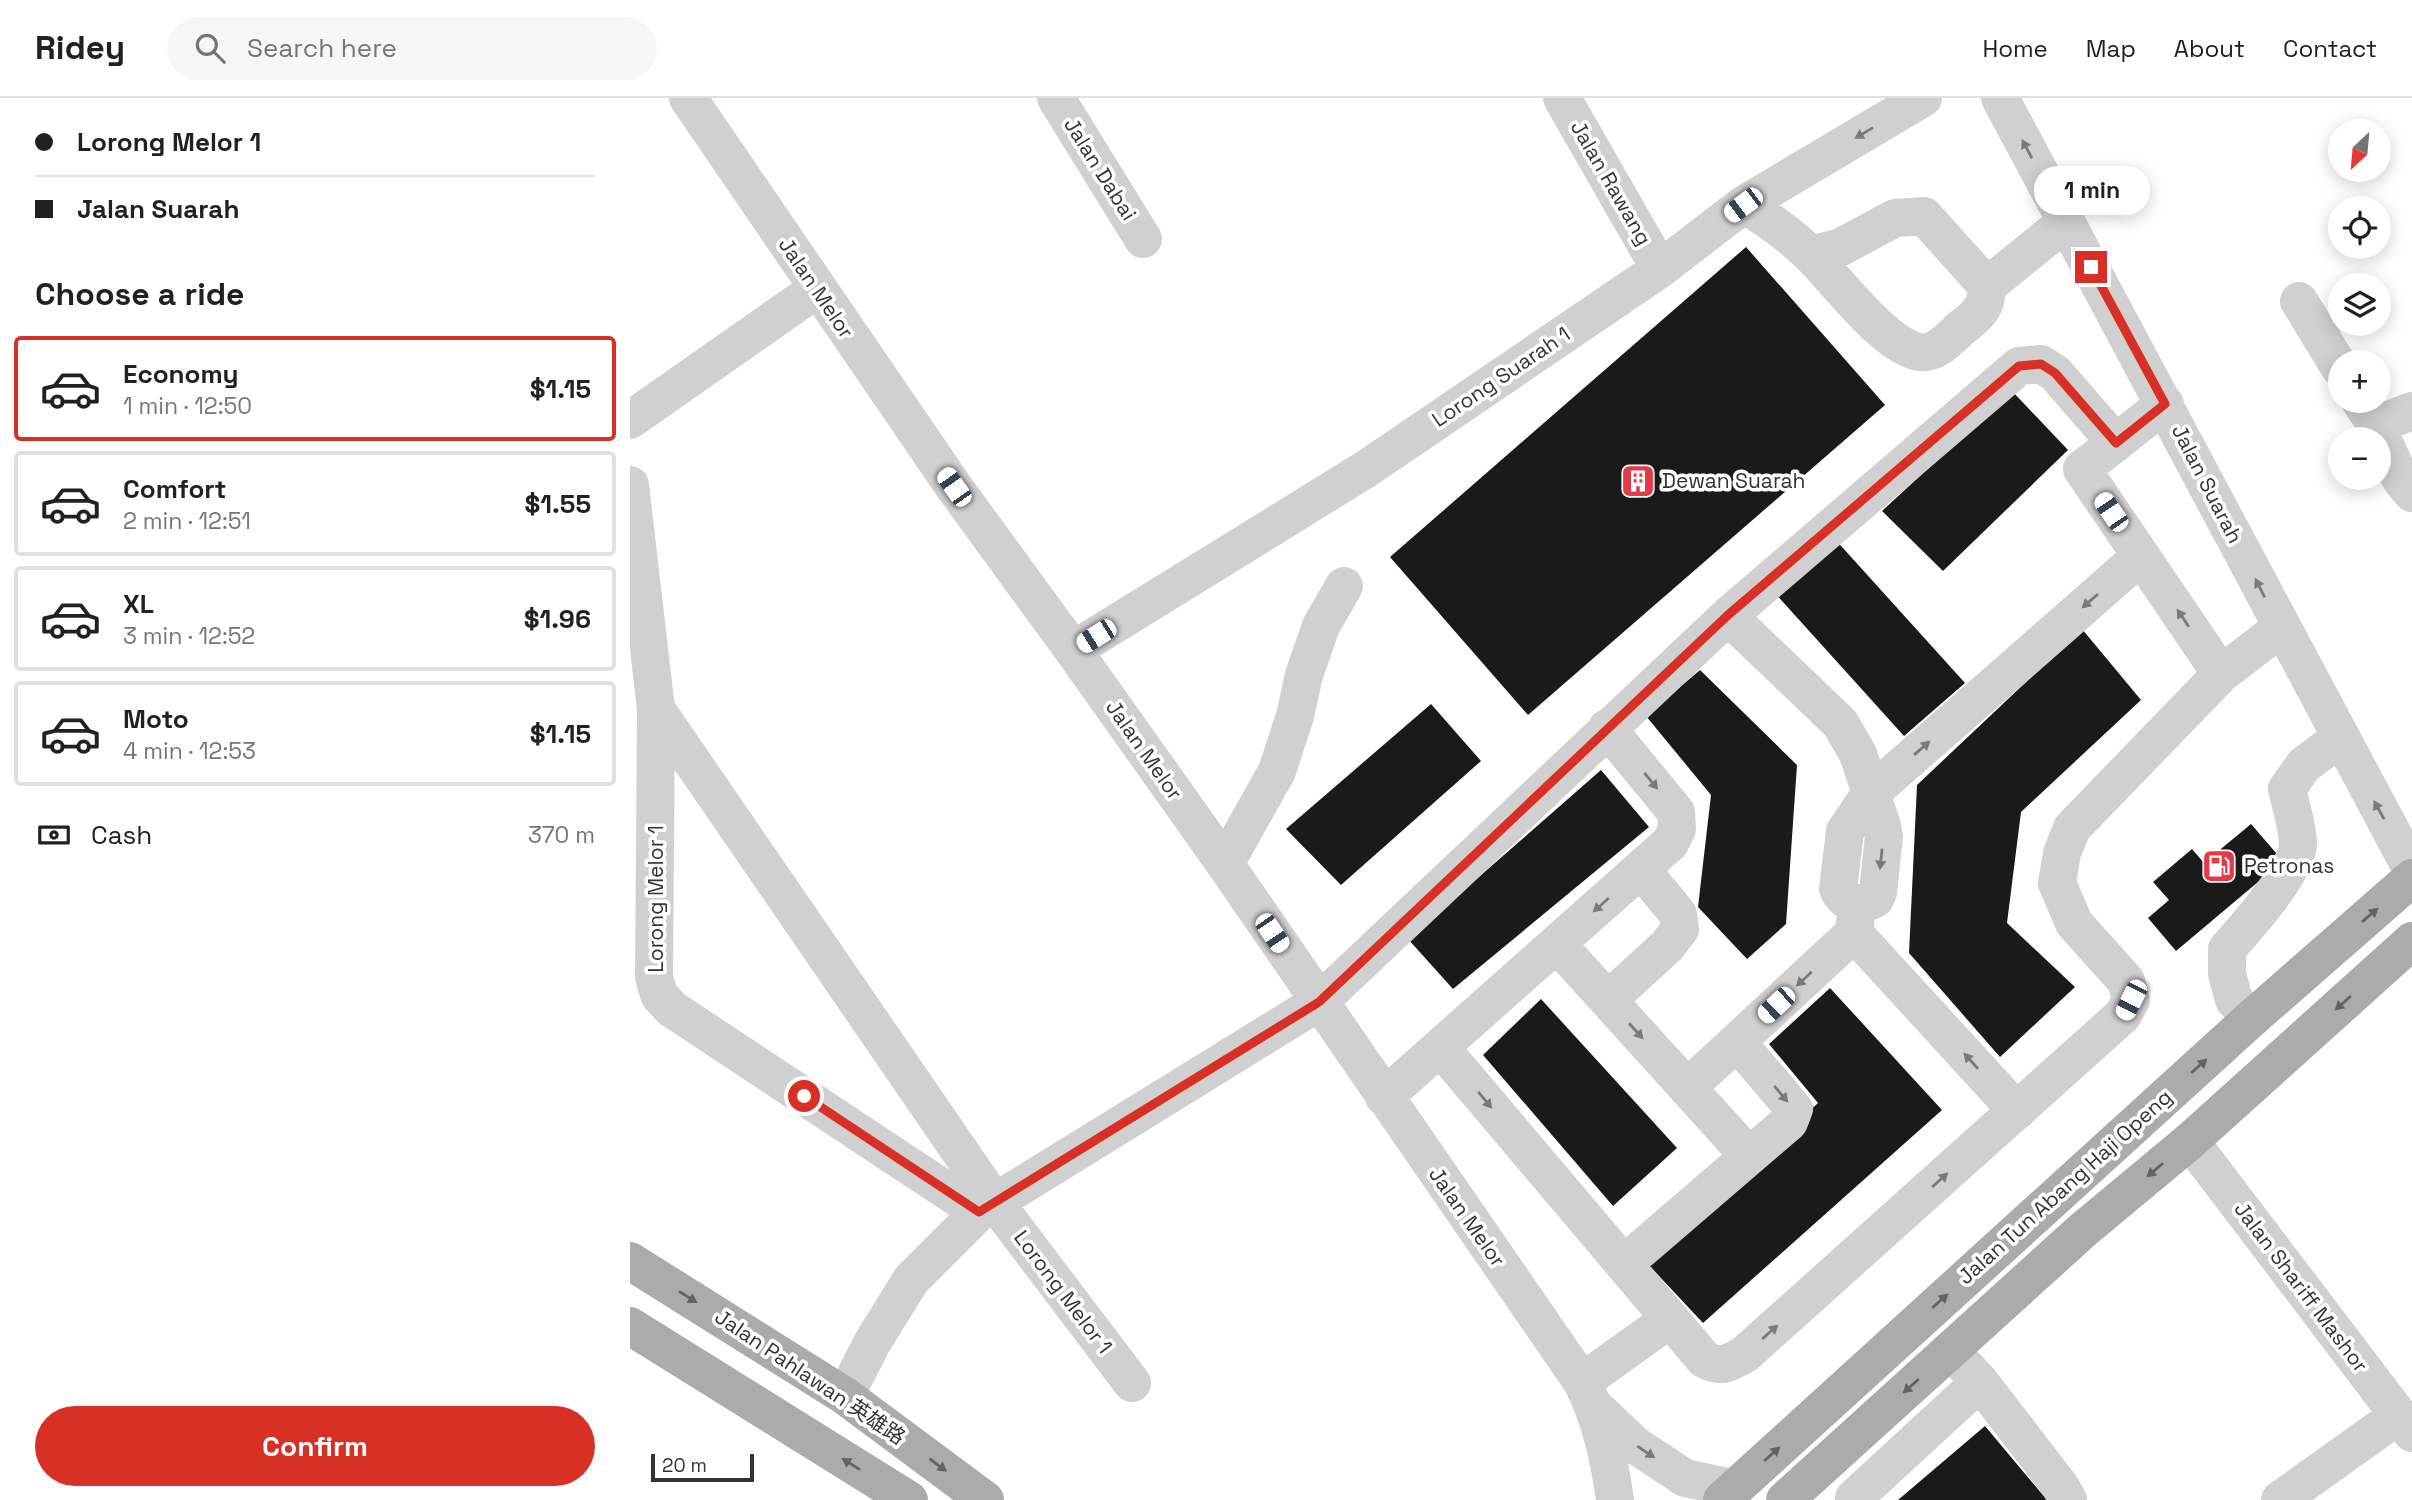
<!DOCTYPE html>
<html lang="en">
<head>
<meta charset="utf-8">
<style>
	body { margin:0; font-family:"Space Grotesk","Noto Sans SC",sans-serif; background:#f6f6f6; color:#202124; height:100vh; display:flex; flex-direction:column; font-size:26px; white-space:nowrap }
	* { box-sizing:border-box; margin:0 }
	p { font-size:23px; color:#757577 }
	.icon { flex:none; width:38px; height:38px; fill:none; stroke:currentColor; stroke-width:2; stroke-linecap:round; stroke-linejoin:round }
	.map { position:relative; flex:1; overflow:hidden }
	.details { display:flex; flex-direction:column; background:#fff; width:630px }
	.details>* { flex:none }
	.guide { display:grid; align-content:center; height:154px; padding:0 35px; background:#fff }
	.needle { width:46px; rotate:206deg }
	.controls { position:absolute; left:1698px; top:21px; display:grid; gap:14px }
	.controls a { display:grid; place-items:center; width:63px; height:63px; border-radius:50%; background:#fff; box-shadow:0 4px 18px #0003; font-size:35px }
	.scale { position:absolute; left:21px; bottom:18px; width:103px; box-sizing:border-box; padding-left:7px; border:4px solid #333; border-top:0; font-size:19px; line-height:24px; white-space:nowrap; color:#333; -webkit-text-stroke:5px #fff; paint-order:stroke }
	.end { position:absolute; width:32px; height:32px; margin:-16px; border:9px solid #d93025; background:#fff; box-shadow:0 0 0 4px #fff }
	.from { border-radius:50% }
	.bubble { position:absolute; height:49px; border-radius:24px; background:#fff; box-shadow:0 4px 18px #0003; font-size:23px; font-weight:700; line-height:49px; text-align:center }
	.car { position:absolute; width:21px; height:42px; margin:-21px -10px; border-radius:9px; box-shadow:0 0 5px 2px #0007; background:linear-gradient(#fff 24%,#345 0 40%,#fff 0 76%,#345 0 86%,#fff 0) }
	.guide b { display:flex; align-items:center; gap:24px; height:66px; font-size:26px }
	.guide b+b { border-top:2px solid #e0e0e0 }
	.guide i { width:18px; height:18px; background:#202124 }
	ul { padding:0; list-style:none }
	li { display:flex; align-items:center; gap:21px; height:105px; margin:0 14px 10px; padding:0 21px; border:4px solid #e0e0e0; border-radius:7px }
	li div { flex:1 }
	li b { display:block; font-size:26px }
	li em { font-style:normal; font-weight:700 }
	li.selected { border-color:#d93025 }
	li>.icon { width:63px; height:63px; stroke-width:1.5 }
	h2 { padding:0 35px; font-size:32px; line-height:84px }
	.pay { display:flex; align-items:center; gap:18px; height:77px; padding:0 35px; font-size:26px }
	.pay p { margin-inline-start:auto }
	.cta { display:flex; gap:14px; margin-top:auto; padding:14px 35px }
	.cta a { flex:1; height:80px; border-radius:42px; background:#d93025; color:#fff; font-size:28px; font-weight:700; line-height:80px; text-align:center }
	header { display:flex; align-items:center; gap:42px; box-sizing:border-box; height:98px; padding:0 35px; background:#fff; border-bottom:2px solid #e0e0e0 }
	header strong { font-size:33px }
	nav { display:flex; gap:38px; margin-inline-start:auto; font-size:24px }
	.search { width:490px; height:63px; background:#f6f6f6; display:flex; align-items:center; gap:18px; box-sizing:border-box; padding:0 24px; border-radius:38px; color:#757577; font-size:26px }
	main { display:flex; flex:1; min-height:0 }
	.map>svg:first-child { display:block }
</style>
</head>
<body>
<header>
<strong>Ridey</strong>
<div class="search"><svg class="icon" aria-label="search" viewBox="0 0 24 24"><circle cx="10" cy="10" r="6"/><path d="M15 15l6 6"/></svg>Search here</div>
<nav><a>Home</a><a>Map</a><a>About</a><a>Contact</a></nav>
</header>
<main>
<section class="details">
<div class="guide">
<b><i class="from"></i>Lorong Melor 1</b>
<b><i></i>Jalan Suarah</b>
</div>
<h2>Choose a ride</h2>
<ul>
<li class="selected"><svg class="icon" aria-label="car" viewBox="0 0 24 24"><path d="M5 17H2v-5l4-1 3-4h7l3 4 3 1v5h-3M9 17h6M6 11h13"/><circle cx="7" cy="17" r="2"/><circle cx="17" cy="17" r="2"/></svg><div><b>Economy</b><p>1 min · 12:50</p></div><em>$1.15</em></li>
<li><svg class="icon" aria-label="car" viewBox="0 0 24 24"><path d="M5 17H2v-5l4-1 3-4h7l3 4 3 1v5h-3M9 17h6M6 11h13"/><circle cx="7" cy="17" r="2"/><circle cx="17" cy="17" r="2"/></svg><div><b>Comfort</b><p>2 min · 12:51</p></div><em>$1.55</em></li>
<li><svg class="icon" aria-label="car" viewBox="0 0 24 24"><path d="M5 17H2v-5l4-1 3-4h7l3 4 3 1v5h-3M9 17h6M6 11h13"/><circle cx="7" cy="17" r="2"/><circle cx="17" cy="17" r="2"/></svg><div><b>XL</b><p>3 min · 12:52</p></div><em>$1.96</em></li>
<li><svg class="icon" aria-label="car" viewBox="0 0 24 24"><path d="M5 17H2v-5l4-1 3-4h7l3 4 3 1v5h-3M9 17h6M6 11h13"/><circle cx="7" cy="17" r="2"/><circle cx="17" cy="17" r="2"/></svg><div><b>Moto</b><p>4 min · 12:53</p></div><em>$1.15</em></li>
</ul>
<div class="pay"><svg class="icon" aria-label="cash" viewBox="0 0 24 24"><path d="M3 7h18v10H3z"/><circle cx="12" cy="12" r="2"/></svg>Cash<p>370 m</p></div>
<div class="cta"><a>Confirm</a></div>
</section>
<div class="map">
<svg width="1782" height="1402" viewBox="0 0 1782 1402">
	<rect width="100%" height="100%" fill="#fff"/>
	<path fill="#1a1a1a" d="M1116,149L1255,307L898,617L760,459Z
		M1382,293L1438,352L1313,473L1252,413Z
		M1203,439L1335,585L1274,638L1143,493Z
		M1452,531L1511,602L1391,714L1377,825L1445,889L1370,959L1279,855L1287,687Z
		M1070,572L1167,667L1156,826L1117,861L1068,809L1081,697L1016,618Z
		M801,606L851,663L711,787L656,731Z
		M971,672L1019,729L823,891L778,841Z
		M1621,726L1653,763L1546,853L1518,820L1539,802L1523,784L1562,751L1574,765Z
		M1200,890L1312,1012L1073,1225L1015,1163L1188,1005L1139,946Z
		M911,901L1047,1050L983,1108L853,957Z
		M1355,1328L1417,1402H1268Z"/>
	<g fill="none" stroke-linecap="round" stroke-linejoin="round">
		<path stroke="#d0d0d0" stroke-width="38" d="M58,0L324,389L443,552L595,766L952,1284C971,1321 979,1360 985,1402
			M426,0L513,141
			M932,0L1030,171
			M1370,0L1782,772
			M1113,107C1138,120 1161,138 1182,158C1208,184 1254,247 1289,254C1305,257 1319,241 1330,231C1347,217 1357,212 1357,188L1294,118L1265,120L1211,149L1181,157
			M1357,188L1436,124
			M1669,203L1710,270
			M1730,303L1746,327L1782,313
			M1535,306L1452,371L1591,576
			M0,322L187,191
			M1746,327L1771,382L1782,395
			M0,387L26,611L24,879L29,897L42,911L349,1114
			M1098,518L1210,625L1228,656L1252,728L1254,738L1248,794L1245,801C1229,809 1216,807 1208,791L1215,733L1241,695L1511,458
			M443,552L736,371L1030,171L1113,107L1293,0
			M26,611L364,1103L502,1285
			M595,766L647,673L665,618L674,577L691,528L714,488
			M1224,835L1387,1013
			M927,846L1119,1058
			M978,902L1037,848L1050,831L1048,816L1011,771
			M1622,920L1604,902L1597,876V851C1615,831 1670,770 1668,744C1667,727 1661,708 1657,691L1674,667L1710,640
			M811,950L1074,1261C1090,1271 1100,1265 1115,1256L1493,917L1501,902L1496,883L1444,825L1427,785L1432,755L1442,730L1591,576L1651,530
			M1057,990L1224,835L1227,805
			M754,999L1040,745L1047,731L1046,714L977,630
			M1560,1043L1782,1335
			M994,1166L1159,1024L1164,1011L1107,944
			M1320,1252L1350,1284L1430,1388L1438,1402
			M952,1284L1040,1221
			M215,1298L242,1245L281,1182L349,1114L689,904L1098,518L1389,268L1411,266L1425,275L1486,345
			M965,1309L1005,1347L1055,1380L1103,1390
			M1224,1400L1350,1284
			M1650,1402L1769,1317"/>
		<path stroke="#ababab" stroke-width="38" d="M0,1163L215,1298L355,1402
			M0,1228L279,1402
			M1092,1402L1622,920L1782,780
			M1155,1402L1453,1132L1560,1043L1782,843"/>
	</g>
	<defs><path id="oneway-solid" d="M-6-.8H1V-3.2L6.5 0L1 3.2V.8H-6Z" transform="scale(1.75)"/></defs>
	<g fill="#7a7a7a">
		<use href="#oneway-solid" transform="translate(1234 35) rotate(149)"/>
		<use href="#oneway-solid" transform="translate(1397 51) rotate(-118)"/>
		<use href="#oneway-solid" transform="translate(1630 490) rotate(-117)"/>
		<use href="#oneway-solid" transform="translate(1460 503) rotate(139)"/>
		<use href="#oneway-solid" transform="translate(1553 520) rotate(-124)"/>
		<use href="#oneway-solid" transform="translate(1292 650) rotate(-41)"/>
		<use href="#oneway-solid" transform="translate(1021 683) rotate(51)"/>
		<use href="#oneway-solid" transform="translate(1749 712) rotate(-119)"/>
		<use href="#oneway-solid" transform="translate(1251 761) rotate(96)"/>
		<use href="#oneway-solid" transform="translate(971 807) rotate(138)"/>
		<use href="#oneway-solid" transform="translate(1174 881) rotate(137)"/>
		<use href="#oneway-solid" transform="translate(1006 933) rotate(48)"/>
		<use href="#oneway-solid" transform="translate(1341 963) rotate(-132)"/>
		<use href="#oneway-solid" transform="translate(1151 996) rotate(50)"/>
		<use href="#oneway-solid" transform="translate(855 1002) rotate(50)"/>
		<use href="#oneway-solid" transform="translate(1310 1082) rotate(-42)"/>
		<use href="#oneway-solid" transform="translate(1140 1234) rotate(-42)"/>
		<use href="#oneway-solid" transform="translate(1016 1354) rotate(34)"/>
	</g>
	<g fill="#636363">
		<use href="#oneway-solid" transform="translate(1740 817) rotate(-41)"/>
		<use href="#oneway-solid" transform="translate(1713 905) rotate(138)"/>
		<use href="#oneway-solid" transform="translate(1569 968) rotate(-42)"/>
		<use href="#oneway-solid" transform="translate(1525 1072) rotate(140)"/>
		<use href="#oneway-solid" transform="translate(58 1199) rotate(32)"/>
		<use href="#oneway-solid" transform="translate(1310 1203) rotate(-42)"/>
		<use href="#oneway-solid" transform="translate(1281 1288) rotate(138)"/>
		<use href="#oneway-solid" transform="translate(1142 1356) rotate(-42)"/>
		<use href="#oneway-solid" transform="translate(221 1366) rotate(-148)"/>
		<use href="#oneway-solid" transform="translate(308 1367) rotate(37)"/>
	</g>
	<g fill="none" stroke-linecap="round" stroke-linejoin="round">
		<path stroke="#d93025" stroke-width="9" d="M174,998L349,1114L689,904L1098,517L1389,268L1411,266L1425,275L1486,345L1535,306L1461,169"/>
	</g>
	<defs>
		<g id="building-square" transform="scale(1.75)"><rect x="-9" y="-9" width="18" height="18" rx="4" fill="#e63946" stroke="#fff"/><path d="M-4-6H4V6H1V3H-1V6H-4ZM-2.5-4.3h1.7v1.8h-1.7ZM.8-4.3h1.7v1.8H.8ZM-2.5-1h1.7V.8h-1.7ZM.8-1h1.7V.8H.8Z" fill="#fff"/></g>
		<g id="fuel-square" transform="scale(1.75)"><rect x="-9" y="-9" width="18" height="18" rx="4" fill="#e63946" stroke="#fff"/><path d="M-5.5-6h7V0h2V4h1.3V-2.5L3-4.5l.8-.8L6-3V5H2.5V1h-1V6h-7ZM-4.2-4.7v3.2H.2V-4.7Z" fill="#fff"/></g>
	</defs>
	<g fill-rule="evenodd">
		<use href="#building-square" x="1008" y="383"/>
		<use href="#fuel-square" x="1589" y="768"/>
	</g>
	<g text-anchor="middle" stroke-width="7" stroke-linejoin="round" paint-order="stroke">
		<g font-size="21" fill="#333" stroke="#fff">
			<text transform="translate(470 71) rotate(58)" y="7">Jalan Dabai</text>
			<text transform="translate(981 85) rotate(60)" y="7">Jalan Rawang</text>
			<text transform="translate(186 190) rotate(56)" y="7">Jalan Melor</text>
			<text transform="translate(871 279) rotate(-34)" y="7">Lorong Suarah 1</text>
			<text transform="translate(1577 386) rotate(63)" y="7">Jalan Suarah</text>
			<text transform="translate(514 652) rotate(55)" y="7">Jalan Melor</text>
			<text transform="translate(26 801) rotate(-90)" y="7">Lorong Melor 1</text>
			<text transform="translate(1435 1089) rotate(-42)" y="7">Jalan Tun Abang Haji Openg</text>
			<text transform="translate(837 1119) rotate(55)" y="7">Jalan Melor</text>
			<text transform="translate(1671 1189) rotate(53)" y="7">Jalan Shariff Mashor</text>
			<text transform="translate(433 1194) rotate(53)" y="7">Lorong Melor 1</text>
			<text transform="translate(180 1279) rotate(34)" y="7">Jalan Pahlawan 英雄路</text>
		</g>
		<g font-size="21" fill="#333" stroke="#fff" text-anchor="start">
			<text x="1032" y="390">Dewan Suarah</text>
			<text x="1614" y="775">Petronas</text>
		</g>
	</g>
</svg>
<div class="controls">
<a><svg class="needle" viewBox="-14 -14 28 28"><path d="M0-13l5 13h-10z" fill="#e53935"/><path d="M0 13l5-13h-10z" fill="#757577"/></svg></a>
<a><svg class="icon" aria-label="locate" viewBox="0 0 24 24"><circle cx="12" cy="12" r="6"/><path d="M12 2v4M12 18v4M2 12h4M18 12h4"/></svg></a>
<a><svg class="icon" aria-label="layers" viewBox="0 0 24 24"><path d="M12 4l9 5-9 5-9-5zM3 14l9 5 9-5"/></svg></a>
<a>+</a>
<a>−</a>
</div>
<div class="scale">20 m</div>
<i class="end from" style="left:174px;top:998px"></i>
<i class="end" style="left:1461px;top:169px"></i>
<div class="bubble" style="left:1404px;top:68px;width:116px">1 min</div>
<i class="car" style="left:1113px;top:107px;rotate:233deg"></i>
<i class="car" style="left:324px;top:389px;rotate:325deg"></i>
<i class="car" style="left:1481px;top:414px;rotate:326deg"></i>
<i class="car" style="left:466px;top:538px;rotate:238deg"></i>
<i class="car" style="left:642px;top:835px;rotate:146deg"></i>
<i class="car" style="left:1501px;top:902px;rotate:207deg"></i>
<i class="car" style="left:1146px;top:907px;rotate:227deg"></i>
</div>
</main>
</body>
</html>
